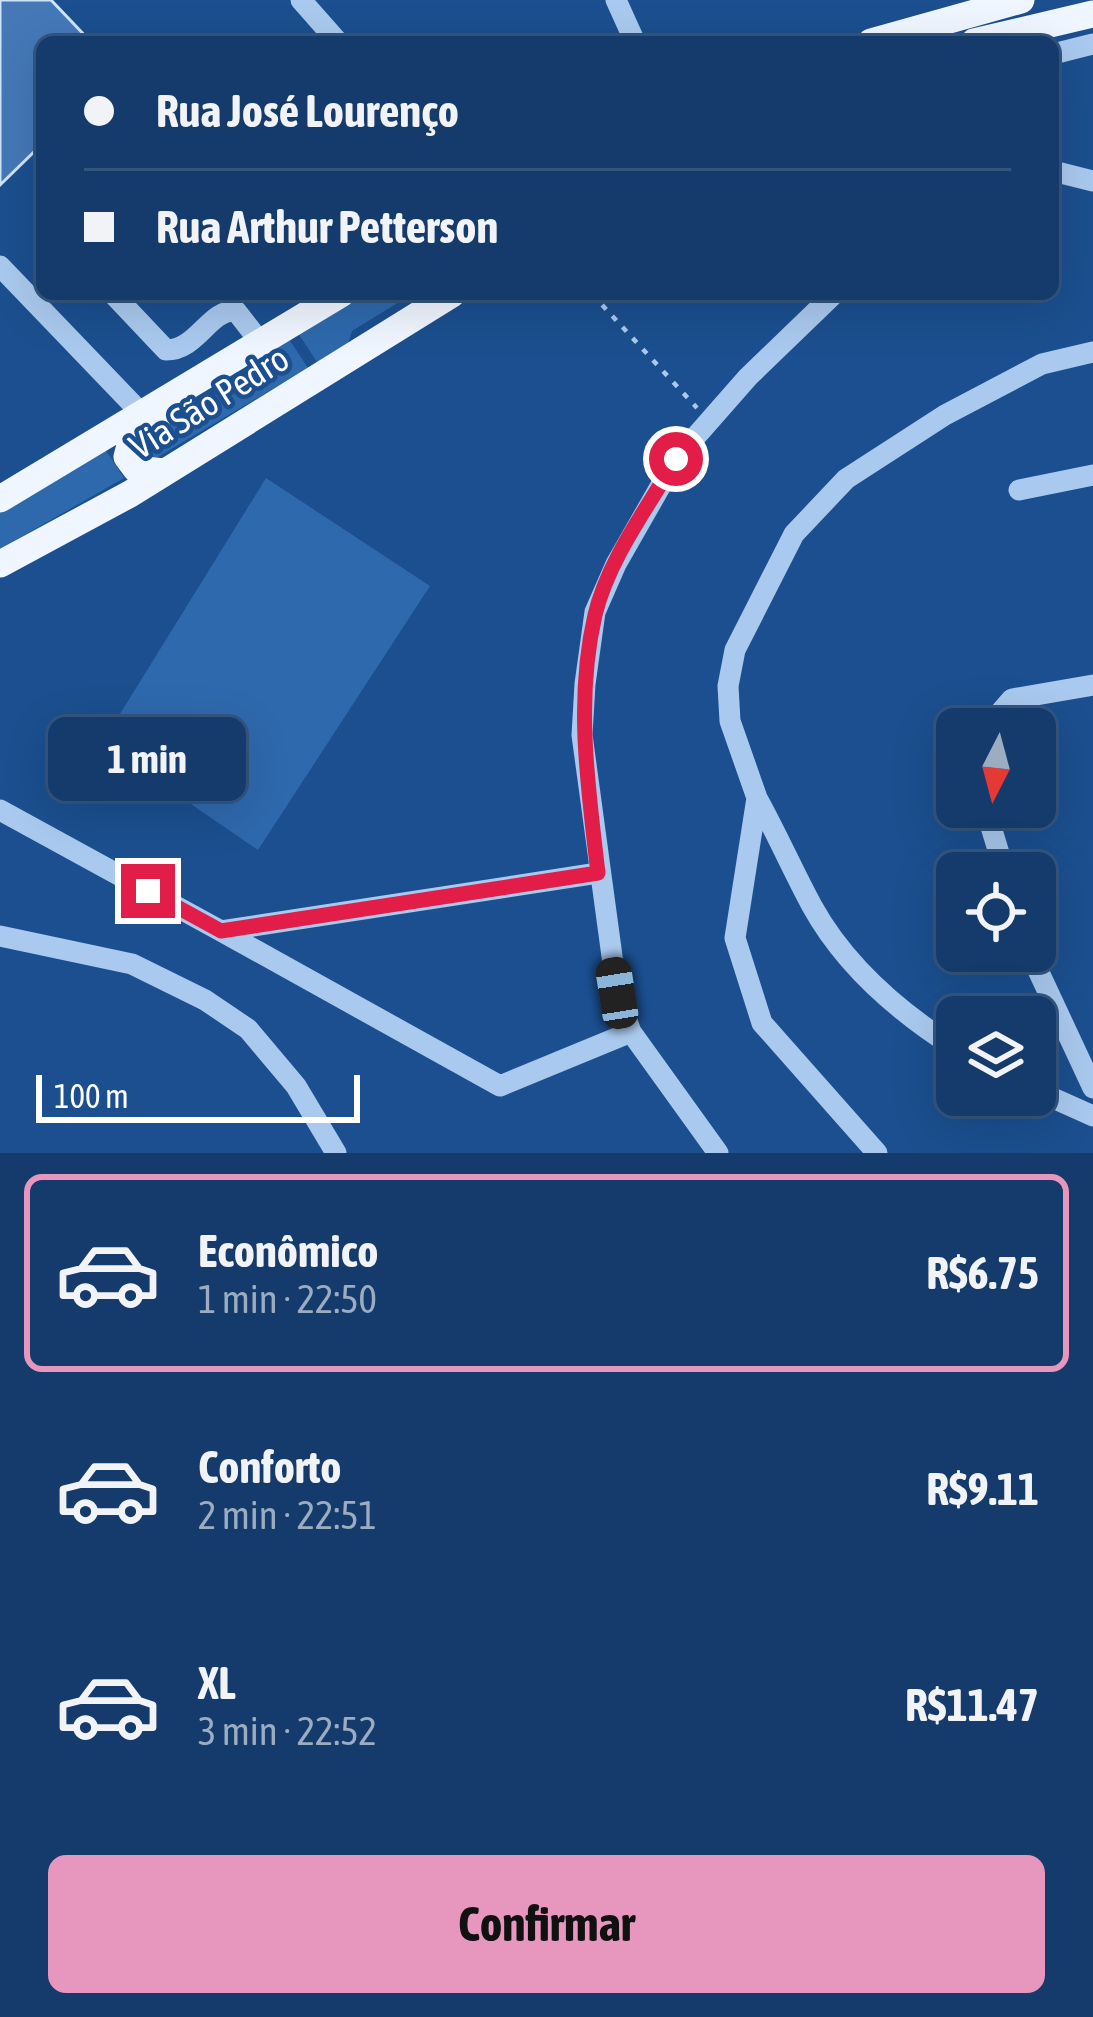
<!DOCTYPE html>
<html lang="pt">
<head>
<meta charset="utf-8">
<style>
	body { margin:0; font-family:"Asap Condensed",sans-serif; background:#1d4271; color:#f1f3f6; height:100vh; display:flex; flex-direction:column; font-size:45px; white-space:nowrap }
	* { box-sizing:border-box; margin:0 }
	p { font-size:39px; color:#9dadc1 }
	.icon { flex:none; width:66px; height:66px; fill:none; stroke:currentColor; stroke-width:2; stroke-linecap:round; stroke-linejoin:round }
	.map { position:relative; height:1153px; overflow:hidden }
	.details { display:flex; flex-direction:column; background:#143b6b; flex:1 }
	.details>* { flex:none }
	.hud { position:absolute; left:36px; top:36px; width:1023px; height:264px; border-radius:18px; box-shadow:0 12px 48px #0002,0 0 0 3px #33557e; display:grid; align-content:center; height:264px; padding:0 48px; background:#143b6b }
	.needle { width:78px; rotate:186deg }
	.buttons { position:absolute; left:936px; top:708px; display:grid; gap:24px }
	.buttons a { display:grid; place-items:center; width:120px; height:120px; border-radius:18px; background:#143b6b; box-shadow:0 12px 48px #0002,0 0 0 3px #33557e; font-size:60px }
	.scale { position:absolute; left:36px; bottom:30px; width:324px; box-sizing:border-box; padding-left:12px; border:6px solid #fff; border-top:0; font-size:33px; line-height:42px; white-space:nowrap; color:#fff; -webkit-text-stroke:9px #1b4f8f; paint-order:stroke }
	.end { position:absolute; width:54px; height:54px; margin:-27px; border:15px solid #e11d48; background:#fff; box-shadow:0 0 0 6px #fff }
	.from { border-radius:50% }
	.bubble { position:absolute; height:84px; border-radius:18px; background:#143b6b; box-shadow:0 12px 48px #0002,0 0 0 3px #33557e; font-size:39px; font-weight:700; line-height:84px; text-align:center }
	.car { position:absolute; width:36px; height:72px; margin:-36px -18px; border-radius:15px; box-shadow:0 0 9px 3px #0007; background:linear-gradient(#222 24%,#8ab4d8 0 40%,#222 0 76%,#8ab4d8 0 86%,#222 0) }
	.hud b { display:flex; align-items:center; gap:42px; height:114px; font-size:45px }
	.hud b+b { border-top:3px solid #33557e }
	.hud i { width:30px; height:30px; background:#f1f3f6 }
	ul { padding:21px 0 0; list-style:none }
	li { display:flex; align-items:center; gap:36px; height:198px; margin:0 24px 18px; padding:0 24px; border:6px solid transparent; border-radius:18px }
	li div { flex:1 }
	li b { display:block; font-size:45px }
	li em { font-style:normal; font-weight:700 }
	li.current { border-color:#e797bd }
	li>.icon { width:108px; height:108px; stroke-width:1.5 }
	.primary-button { display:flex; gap:24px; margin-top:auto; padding:24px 48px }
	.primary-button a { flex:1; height:138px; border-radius:18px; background:#e797bd; color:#111; font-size:48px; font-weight:700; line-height:138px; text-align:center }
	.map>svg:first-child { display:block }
</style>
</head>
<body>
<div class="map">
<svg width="1093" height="1153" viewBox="0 0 1093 1153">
	<rect width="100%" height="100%" fill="#1b4f8f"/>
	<path fill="#2e69ad" d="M360,294H412L352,331L348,344L317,362L296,330Z
		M287,336L308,368L156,458L141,454L142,438L269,363L274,344Z
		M105,449L124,478L0,549V511Z
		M266,478L430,586L258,850L102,743Z"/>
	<path fill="#4478b7" stroke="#cfe3fa" stroke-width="3" d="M0,0H51L91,42H42V144L0,185Z"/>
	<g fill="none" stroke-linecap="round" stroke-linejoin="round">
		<path stroke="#a9c9ee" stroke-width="4.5" stroke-dasharray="6 9" stroke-linecap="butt" d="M592,294L697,408"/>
		<path stroke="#a9c9ee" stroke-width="21" d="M301,0L338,42
			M616,0L635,42
			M1053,54L1093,44
			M1053,171L1093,181
			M0,266L142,414
			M113,294L166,350C198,350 209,309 236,311L261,343
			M1019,490L1093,475
			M986,729L1012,699L1093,685
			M757,798C777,834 793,871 812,906C845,966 900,1013 957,1049
			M985,807L1005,873
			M0,810L221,931L598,873
			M221,931L500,1086L631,1032
			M0,936L132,964L205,1000L248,1029L296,1086L336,1153
			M1029,951L1093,1088
			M1035,1090L1093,1116
			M718,1153L631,1032L617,993L582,735L585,684L595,612L616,564L676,459L748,377L834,294
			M877,1153L762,1023L735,938L757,798L730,721L728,686L735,650L794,534L846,479L945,415L1042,364L1093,352"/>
		<path stroke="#f0f6ff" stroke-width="27" d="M871,42L1021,0
			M974,42L1093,14
			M156,423L132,438L127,457L136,469L164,472
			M0,499L341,294
			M0,564L130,494L452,294"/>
	</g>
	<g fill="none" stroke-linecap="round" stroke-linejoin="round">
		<path stroke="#e11d48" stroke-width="15" d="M148,891L221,931L598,873C588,786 575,701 595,615C608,560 648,507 676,459"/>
	</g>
	<g text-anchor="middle" stroke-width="9" stroke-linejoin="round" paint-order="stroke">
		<g font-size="36" fill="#fff" stroke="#1b4f8f">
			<text transform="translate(209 402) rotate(-32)" y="13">Via São Pedro</text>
		</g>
	</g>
</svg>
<div class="buttons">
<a><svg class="needle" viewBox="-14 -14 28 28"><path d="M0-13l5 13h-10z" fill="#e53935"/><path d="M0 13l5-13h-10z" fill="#9dadc1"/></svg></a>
<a><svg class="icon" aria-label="locate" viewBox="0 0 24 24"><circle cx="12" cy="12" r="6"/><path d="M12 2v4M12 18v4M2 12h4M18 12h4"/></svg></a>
<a><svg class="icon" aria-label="layers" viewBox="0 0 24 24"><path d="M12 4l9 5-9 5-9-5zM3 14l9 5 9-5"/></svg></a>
</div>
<div class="scale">100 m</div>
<i class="end from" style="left:676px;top:459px"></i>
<i class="end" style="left:148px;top:891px"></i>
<div class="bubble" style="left:48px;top:717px;width:198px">1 min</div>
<i class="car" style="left:617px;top:993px;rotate:351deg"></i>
<div class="hud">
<b><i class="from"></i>Rua José Lourenço</b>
<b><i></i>Rua Arthur Petterson</b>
</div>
</div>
<section class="details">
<ul>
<li class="current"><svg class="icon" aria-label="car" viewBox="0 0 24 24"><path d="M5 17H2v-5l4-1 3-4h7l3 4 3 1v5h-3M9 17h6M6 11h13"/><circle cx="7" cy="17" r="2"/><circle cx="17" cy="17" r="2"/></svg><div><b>Econômico</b><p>1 min · 22:50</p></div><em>R$6.75</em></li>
<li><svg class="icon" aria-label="car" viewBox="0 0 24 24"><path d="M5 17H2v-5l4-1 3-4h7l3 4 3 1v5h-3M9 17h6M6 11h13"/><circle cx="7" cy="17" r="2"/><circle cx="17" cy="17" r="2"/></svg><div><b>Conforto</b><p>2 min · 22:51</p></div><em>R$9.11</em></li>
<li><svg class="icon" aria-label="car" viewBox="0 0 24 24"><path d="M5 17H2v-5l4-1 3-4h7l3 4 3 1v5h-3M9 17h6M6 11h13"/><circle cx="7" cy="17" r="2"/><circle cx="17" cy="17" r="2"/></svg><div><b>XL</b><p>3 min · 22:52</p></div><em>R$11.47</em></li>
</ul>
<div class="primary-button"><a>Confirmar</a></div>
</section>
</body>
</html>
